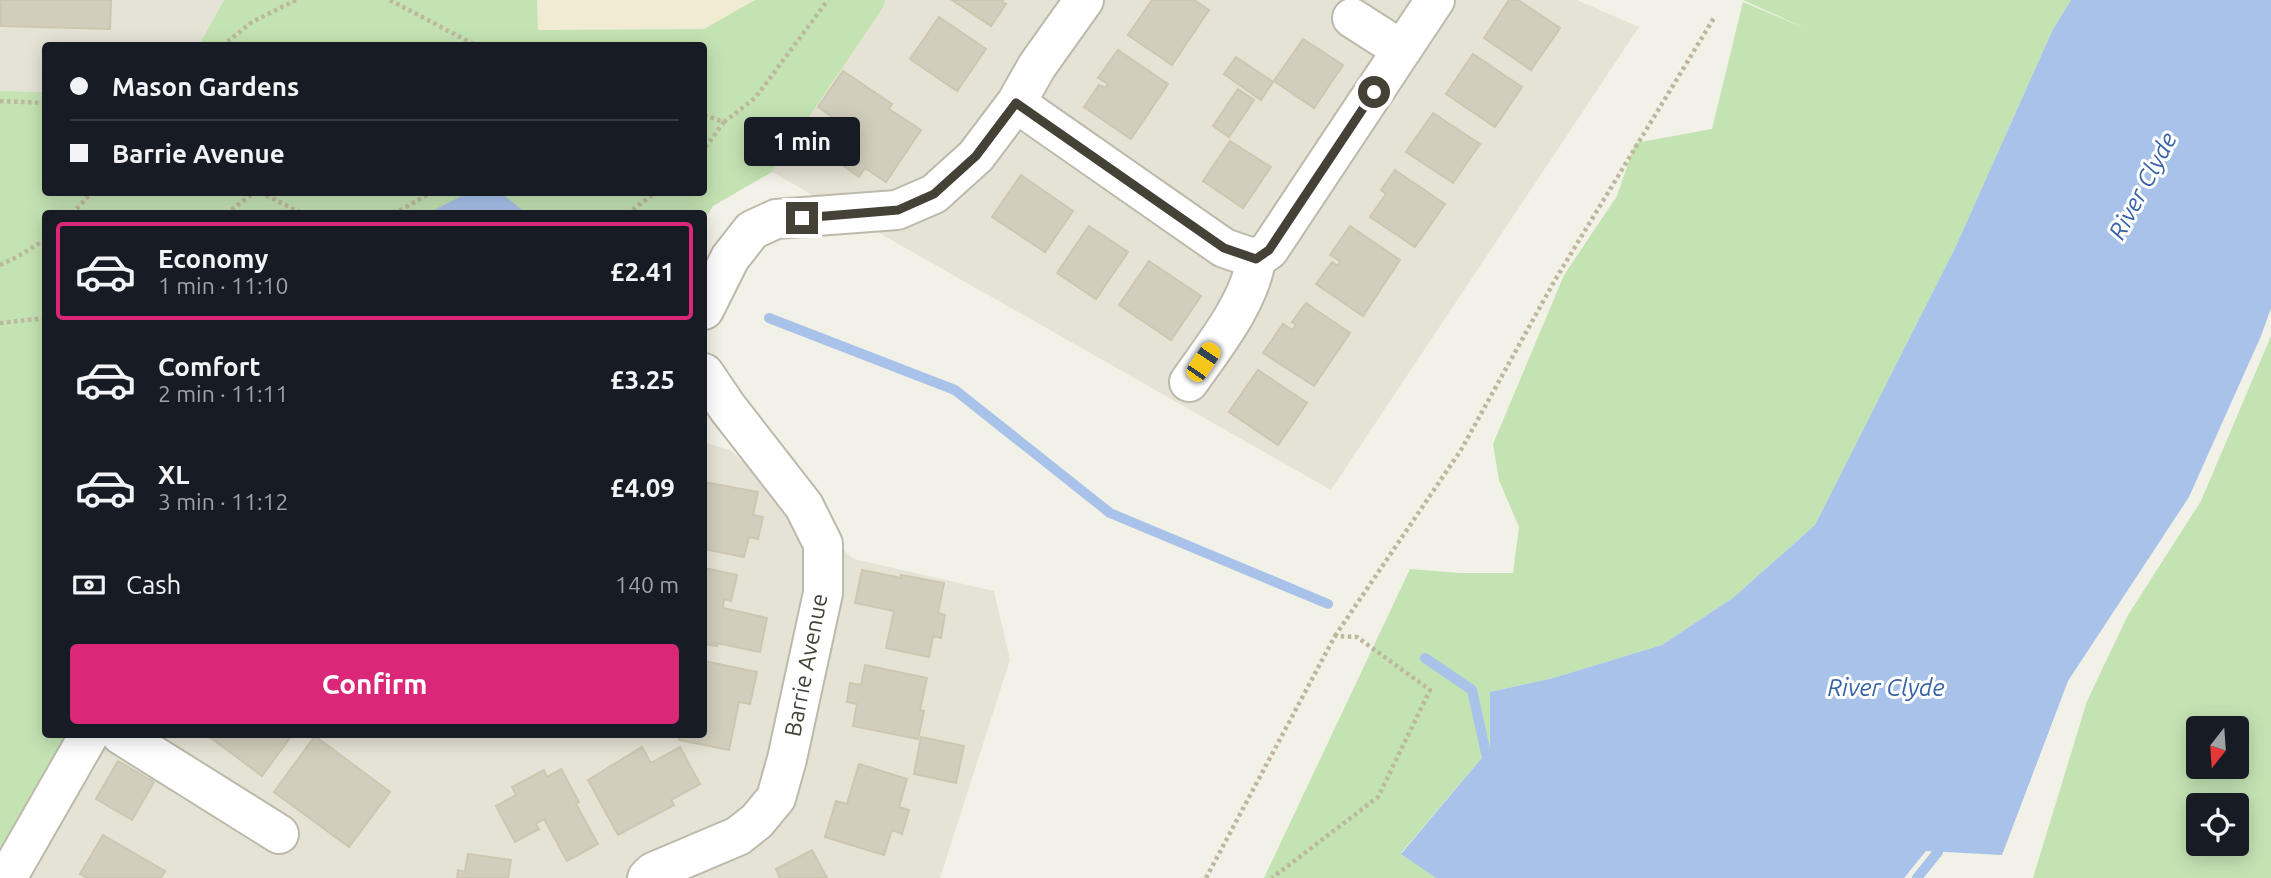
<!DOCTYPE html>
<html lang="en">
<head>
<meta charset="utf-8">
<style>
	body { margin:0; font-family:Ubuntu,sans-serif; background:#20242c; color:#f1f3f6; height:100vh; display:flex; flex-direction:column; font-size:26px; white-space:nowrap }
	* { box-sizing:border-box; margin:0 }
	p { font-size:23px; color:#9ea1a6 }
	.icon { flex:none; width:38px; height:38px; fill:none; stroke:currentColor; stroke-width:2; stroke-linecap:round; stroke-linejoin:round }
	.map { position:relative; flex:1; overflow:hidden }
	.panel { position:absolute; left:42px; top:210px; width:665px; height:528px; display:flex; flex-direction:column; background:#171b24; border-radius:7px; box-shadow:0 4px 18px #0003 }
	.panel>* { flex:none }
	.guide { position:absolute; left:42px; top:42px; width:665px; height:154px; border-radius:7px; box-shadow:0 4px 18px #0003; display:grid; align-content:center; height:154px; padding:0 28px; background:#171b24 }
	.needle { width:46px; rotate:197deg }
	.tools { position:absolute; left:2186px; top:716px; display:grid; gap:14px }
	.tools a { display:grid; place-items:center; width:63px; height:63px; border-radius:7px; background:#171b24; box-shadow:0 4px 18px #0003; font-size:35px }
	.end { position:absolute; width:32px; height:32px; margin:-16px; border:9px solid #444136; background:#fff; box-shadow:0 0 0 4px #fff }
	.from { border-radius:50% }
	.bubble { position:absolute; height:49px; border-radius:7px; background:#171b24; box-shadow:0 4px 18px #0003; font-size:23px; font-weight:600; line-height:49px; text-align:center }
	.car { position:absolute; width:21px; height:42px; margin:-21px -10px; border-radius:9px; box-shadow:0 0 5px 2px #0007; background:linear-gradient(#f5c518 24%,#345 0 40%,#f5c518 0 76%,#345 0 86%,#f5c518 0) }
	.guide b { display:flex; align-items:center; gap:24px; height:66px; font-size:26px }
	.guide b+b { border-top:2px solid #363941 }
	.guide i { width:18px; height:18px; background:#f1f3f6 }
	ul { padding:12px 0 0; list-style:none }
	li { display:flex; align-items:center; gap:21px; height:98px; margin:0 14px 10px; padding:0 14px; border:4px solid transparent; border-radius:7px }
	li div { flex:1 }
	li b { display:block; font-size:26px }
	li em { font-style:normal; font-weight:600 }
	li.current { border-color:#db2777 }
	li>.icon { width:63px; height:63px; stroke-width:1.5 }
	.pay { display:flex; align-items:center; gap:18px; height:77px; padding:0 28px; font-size:26px }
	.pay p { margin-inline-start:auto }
	.cta { display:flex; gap:14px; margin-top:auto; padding:14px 28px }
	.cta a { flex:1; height:80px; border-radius:7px; background:#db2777; color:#fff; font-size:28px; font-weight:600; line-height:80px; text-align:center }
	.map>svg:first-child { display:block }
</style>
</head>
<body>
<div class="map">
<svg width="2271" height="878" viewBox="0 0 2271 878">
	<rect width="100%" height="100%" fill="#f2f1e7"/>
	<path fill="#e5e3d5" d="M0,0H224L199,45L46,46L45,92L0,91Z
		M885,0H1577L1639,27L1331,490L772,172L884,6Z
		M704,442L730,450L854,559L994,591L1010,660L940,878H25L104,743L123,735H704Z"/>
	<path fill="#f2ebd3" d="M537,0H755L704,29L537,30Z"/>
	<path fill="#c4e3b3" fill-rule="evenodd" d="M224,0H537L538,30L704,29L755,0H885L884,6L772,172L713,206L704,220V214H46V735H76L0,858V91L45,92L46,192H704V46L199,45Z
		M1743,0H2071L2053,29L1956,246L1815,525L1734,597L1662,645L1553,678L1490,692V748L1401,853L1436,878H1264L1410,569L1459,573H1513L1519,527L1499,480L1493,444L1564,275L1617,196L1635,143L1712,129L1743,2L1807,29Z
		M2271,336V878H2033L2087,701L2128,615L2201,501ZM2236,728V766H2198V728ZM2236,805V844H2198V805Z"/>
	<path fill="#a8c2ea" d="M2071,0H2271V308L2261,336L2189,497L2068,681L2002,855L1926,851L1904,878H1436L1401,854L1490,748V692L1553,678L1662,645L1734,597L1815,525L1956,246L2053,29Z
		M468,193H501L526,213H428Z"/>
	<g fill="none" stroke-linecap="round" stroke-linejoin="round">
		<path stroke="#a8c2ea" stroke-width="10" d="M769,318L955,390L1110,513L1328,604
			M1425,658L1472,690L1487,758L1493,763
			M1917,878L1938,852"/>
	</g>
	<path fill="#d2cebd" stroke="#cdc7b1" stroke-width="2" d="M1,0H111L110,29L1,26Z
		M952,0H1003L1002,2L1006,4L991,26Z
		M1152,0H1194L1209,10L1172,65L1128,35Z
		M1509,0H1518L1560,28L1531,70L1484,38Z
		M939,17L986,49L957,91L910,59Z
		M1303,39L1343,65L1314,108L1274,81Z
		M1118,50L1168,84L1131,139L1084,107L1099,85L1105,88L1108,84L1098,78Z
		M1473,54L1522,87L1495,127L1446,94Z
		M1236,57L1273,82L1261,100L1224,74Z
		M843,71L892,104L889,109L921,130L886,182L865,168L859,177L844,166L850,158L830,144L843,124L818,107Z
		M1238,89L1254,100L1229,137L1213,126Z
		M1433,113L1480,144L1453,183L1406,152Z
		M1230,141L1271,167L1243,208L1203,181Z
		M1395,170L1445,204L1415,247L1370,217L1386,194L1381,190Z
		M1021,175L1073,211L1045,252L992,217Z
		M1089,226L1128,252L1096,299L1057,273Z
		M1350,226L1400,260L1363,316L1316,284L1332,262L1338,266L1340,261L1330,255Z
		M1149,261L1201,296L1171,340L1119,305Z
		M1306,303L1350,333L1314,386L1263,353L1283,324L1292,330L1296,325L1292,322Z
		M1258,370L1307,403L1278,445L1229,412Z
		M704,482L758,492L753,515L763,517L758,539L749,537L744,557L704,549Z
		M704,568L737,575L731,601L724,599L723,608L767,618L760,652L717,643V646L704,644Z
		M862,570L901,578V575L944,583L938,613L945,615L941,638L933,636L929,657L886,648L894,611L855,603Z
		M704,661L757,672L750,704L739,702L729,750L679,740L680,735H704Z
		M865,665L927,678L920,710L924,711L918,739L853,726L857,704L847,702L850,683L861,685Z
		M207,735H292L262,776Z
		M315,736L390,792L349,847L274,792Z
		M921,737L964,746L956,783L914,774Z
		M642,747L651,763L680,747L700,784L671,800L674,805L618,835L588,780Z
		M118,761L154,782L132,820L96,799Z
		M859,764L907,779L899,807L909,810L902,834L892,830L884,855L825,837L836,801L847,804Z
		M561,769L579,802L576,804L598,844L567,861L544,819L536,824L539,829L515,842L496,806L516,795L512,787L544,770L547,777Z
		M103,835L165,871L161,878H87L80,874Z
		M812,850L827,878H780L776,869Z
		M468,854L511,860L508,878H457L458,870L465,872Z"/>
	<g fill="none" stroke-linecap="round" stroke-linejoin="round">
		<g stroke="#bcbaaa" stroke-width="42">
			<path id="minor" d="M1352,18L1402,50
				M1016,103L1224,248L1256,259L1269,250L1435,0
				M704,310L730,258L752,230L776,219L897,210L934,194L976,156L1016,103L1037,66L1084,0
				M1189,382C1214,346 1250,302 1256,259
				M121,735L279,834
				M7,878L89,735
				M647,878L653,872L738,836L757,821L776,798L787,759L823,593V544L804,506L727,407L704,373"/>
		</g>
		<path stroke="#bdb89d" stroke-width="4.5" stroke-dasharray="3.5 3.5" stroke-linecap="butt" d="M390,0L477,46
			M222,46L252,22L296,0
			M0,101L46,103
			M704,115L724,122L704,149
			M724,122L755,98L828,0
			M260,192L297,211L306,214
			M72,214L92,192
			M226,214L255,192
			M386,214L401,210L432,192
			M627,214L656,192
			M0,265L17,257L46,239
			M0,323L46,318
			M1335,636L1461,450L1555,280L1714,18
			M1206,878L1335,636L1357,637L1430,690L1378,797L1272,878"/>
		<use href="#minor" stroke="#fff" stroke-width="38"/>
	</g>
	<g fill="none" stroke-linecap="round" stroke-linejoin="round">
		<path stroke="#444136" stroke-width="9" d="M802,218L898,210L934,194L976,156L1016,103L1224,248L1256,259L1269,250L1374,92"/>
	</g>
	<g text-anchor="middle" stroke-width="6" stroke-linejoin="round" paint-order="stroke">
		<g font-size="23" fill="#444136" stroke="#fff">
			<text transform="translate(806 665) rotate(-79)" y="8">Barrie Avenue</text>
		</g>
		<g font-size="24" font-style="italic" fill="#3963a7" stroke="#fff">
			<text transform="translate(2143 186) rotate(-62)" y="8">River Clyde</text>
			<text x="1886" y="696">River Clyde</text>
		</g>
	</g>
</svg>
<div class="tools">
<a><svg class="needle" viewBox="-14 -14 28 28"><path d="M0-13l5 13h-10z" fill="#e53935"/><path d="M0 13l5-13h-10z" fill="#9ea1a6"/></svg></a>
<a><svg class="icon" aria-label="locate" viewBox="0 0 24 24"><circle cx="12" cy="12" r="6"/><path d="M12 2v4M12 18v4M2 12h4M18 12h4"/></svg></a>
</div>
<i class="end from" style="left:1374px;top:92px"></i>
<i class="end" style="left:802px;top:218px"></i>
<div class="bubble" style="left:744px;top:117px;width:116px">1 min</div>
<i class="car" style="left:1203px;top:362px;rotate:34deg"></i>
<div class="guide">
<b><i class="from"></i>Mason Gardens</b>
<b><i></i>Barrie Avenue</b>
</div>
<section class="panel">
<ul>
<li class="current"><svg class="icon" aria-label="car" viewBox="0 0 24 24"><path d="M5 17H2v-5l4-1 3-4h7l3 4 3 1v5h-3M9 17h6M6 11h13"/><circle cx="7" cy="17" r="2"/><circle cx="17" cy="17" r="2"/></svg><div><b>Economy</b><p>1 min · 11:10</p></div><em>£2.41</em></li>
<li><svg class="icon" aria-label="car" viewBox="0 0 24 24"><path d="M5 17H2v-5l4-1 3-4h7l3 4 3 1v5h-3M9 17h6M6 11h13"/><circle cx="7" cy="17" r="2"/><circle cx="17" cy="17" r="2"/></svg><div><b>Comfort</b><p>2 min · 11:11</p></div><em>£3.25</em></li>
<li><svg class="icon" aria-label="car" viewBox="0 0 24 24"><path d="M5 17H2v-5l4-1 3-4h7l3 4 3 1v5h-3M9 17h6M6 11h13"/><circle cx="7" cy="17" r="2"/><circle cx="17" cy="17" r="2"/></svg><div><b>XL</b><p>3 min · 11:12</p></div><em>£4.09</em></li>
</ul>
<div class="pay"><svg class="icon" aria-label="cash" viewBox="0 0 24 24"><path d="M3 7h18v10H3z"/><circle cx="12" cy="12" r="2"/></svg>Cash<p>140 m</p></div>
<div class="cta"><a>Confirm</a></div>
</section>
</div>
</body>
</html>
